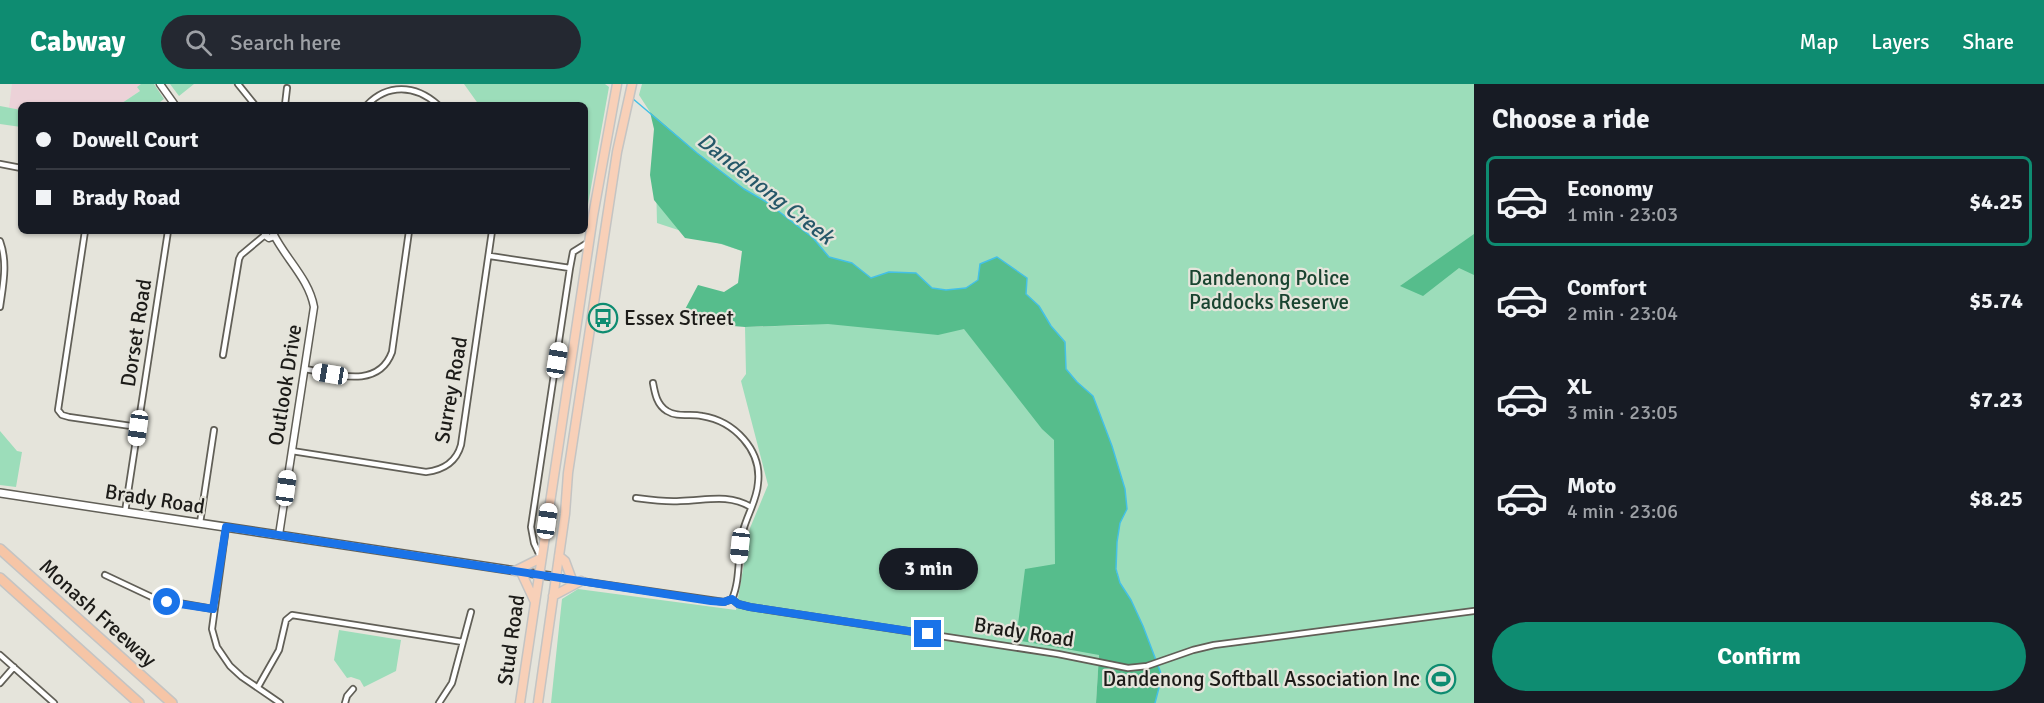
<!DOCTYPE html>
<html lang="en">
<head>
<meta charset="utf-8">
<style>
	body { margin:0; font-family:Signika,sans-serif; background:#242831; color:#f1f3f6; height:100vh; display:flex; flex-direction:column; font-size:22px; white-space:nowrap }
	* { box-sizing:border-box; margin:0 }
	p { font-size:20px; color:#9ea1a6 }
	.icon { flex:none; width:33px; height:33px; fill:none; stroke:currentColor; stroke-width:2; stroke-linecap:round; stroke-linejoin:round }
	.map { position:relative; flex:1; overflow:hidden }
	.sheet { display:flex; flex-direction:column; background:#171b24; width:570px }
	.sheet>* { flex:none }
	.guide { position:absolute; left:18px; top:18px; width:570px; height:132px; border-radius:9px; box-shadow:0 2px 4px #0004; display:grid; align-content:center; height:132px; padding:0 18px; background:#171b24 }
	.end { position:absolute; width:27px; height:27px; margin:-14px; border:8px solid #1a73e8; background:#fff; box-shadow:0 0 0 3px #fff }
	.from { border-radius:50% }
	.bubble { position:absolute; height:42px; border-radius:21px; background:#171b24; box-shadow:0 2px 4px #0004; font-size:20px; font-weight:700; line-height:42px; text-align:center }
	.car { position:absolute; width:18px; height:36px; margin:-18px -9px; border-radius:8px; box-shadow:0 0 4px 2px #0007; background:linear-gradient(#fff 24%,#345 0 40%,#fff 0 76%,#345 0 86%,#fff 0) }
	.guide b { display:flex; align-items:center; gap:21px; height:57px; font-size:22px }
	.guide b+b { border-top:2px solid #363941 }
	.guide i { width:15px; height:15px; background:#f1f3f6 }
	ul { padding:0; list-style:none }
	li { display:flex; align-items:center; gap:18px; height:90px; margin:0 12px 9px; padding:0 6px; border:3px solid transparent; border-radius:9px }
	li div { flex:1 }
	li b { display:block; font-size:22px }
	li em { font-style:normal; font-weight:700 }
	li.selected { border-color:#0e8c71 }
	li>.icon { width:54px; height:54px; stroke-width:1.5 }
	h2 { padding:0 18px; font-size:27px; line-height:72px }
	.primary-button { display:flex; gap:12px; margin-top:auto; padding:12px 18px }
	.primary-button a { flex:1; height:69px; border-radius:36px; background:#0e8c71; color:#fff; font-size:24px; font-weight:700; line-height:69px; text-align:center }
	header { display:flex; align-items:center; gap:36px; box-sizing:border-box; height:84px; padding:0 30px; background:#0e8c71; color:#fff }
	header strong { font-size:28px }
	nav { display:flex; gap:33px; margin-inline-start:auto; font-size:21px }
	.search { width:420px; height:54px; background:#242831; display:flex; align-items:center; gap:15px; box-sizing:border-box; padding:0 21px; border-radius:33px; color:#9ea1a6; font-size:22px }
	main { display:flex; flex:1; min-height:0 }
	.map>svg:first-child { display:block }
</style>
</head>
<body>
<header>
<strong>Cabway</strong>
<div class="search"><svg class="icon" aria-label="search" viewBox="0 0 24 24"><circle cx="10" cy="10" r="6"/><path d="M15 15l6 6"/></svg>Search here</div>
<nav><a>Map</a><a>Layers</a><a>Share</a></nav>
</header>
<main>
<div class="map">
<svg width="1474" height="619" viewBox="0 0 1474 619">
	<rect width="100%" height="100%" fill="#e5e4db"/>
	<path fill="#ecd2d8" d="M12,0H150L119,21H21V26L9,24Z"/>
	<path fill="#9cddba" d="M141,0H154L164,15L156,21H119L140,7L137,3Z
		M170,0H194L179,12Z
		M464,0H605L609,3L585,137V21H479Z
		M642,0H1474V619H1155L1162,592L1143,542L1131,516L1120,499L1116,483L1055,415V481L1099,571L1096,619H551L562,515L578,505L736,526L750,444L768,401L741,297L746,290L745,243L812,241L745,236L742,167L657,139L655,56L661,38L650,28L639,11Z
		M0,22L21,26V43L0,40Z
		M0,347L17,367L22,368L16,403L0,401Z
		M339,546L401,556L396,587L364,603L360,596L351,593L347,594L334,576Z"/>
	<path fill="#56bd8c" d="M650,28L697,69L744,105L768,119L813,154L829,173L852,179L871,194L889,188L916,189L932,204L946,206L966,204L978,196L980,180L997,173L1027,194L1026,210L1039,222L1051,242L1065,259L1066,285L1077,298L1093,312L1112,362L1125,405L1127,425L1120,439L1117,458L1116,486L1120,499L1131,516L1143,542L1162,592L1155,619H1096L1099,571L1016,556L1025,485L1055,480L1054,356L1042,345L964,245L938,251L828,240L745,243L710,240L682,231L698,201L724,208L738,199L742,167L722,160L685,154L654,116L650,91L654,45Z
		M1474,150V191L1459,184L1423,212L1400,202Z"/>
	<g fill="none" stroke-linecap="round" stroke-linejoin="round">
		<path stroke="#43c0e7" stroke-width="1.5" d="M632,14L697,69L744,105L768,119L813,154L829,173L852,179L871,194L889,188L916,189L932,204L946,206L966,204L978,196L980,180L997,173L1027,194L1026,210L1039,222L1051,242L1065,258L1066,285L1077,298L1093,312L1112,362L1125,405L1127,425L1120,439L1117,458L1116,485L1120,499L1131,516L1143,542L1162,592L1155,619"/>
		<g stroke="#615f57" stroke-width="8">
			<path id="minor" d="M238,0L255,21
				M285,21L287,4
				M367,21C387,0 415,0 438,21
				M0,80L21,84
				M85,147L58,326L62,331L69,333L138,343
				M0,157C8,179 3,201 0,223
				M490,172L570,184
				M223,271L239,175L241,171L265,151
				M305,285C335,290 378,306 392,268L409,147
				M653,299C655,310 657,321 667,327C678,334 690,329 702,332C734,337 762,366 758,399C757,416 747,431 743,447C737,469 741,495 732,515
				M292,367L426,388C443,386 456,379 461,361L492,147
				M636,414C651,416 665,418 680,417C705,417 727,409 751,423
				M125,428L168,147
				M200,439L214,346
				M226,443L212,545L217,563L230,582L242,593L280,619
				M540,472L534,459L531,443L570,184L573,168L589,158
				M105,491L156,515L213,525
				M556,493L573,496
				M581,497L724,518L732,515
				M732,515L738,520L750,523L1058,570L1128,584L1147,582L1193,566L1214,561L1474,527
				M0,571L54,619
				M0,599L14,583
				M258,603L279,566L286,536L292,531L463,558
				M345,619L347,612L353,605
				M439,619L452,599L471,528"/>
		</g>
		<g stroke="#615f57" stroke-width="9">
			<path id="tertiary" d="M160,0L175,21
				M266,147L265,151L269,154L272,153L274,150
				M274,151C286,175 309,195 314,223L279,451"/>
		</g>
		<g stroke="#615f57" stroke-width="10">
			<path id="secondary" d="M0,409L556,493"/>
		</g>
		<g stroke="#c4c4c3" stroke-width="11">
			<path id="trunk" d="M559,472L565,477L572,496
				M515,487L541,474
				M521,488L535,518
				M553,512L581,497
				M520,619L593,132L617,0
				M538,619L565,430L568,389L617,68L632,0"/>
		</g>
		<g stroke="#c4c4c3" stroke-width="12">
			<path id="motorway" d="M0,465L172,619
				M0,494L139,619"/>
		</g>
		<use href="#minor" stroke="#fff" stroke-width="4.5"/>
		<use href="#tertiary" stroke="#fff" stroke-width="6"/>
		<use href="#secondary" stroke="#fff" stroke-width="7"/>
		<use href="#trunk" stroke="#f8d0b8" stroke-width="8"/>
		<use href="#motorway" stroke="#f6c5a6" stroke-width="9"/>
	</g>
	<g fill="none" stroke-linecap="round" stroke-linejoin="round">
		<path stroke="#1a73e8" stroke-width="8" d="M167,518L213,525L226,443L711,517L724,518L732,515L738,520L750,523L928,550"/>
	</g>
	<defs>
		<g id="bus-ring" transform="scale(1.5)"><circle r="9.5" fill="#e5e4db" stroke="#0e8c71" stroke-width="1.5"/><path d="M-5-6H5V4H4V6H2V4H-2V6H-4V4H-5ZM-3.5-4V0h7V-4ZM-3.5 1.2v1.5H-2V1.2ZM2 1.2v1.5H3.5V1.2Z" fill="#0e8c71"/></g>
		<g id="stadium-ring" transform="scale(1.5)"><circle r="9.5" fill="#e5e4db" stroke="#0e8c71" stroke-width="1.5"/><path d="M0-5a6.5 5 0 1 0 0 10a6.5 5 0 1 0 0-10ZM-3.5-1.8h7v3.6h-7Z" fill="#0e8c71"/></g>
	</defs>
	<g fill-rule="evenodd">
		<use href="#bus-ring" x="603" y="234"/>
		<use href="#stadium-ring" x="1441" y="595"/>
	</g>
	<g text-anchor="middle" stroke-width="4.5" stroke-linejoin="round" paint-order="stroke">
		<g font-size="21" fill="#194430" stroke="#e5e4db">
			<text x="1269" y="201">Dandenong Police<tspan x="1269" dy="24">Paddocks Reserve</tspan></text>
		</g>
		<g font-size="21" fill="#1c1b18" stroke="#e5e4db" text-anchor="start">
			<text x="624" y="241">Essex Street</text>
			<text x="1420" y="602" text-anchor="end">Dandenong Softball Association Inc</text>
		</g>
		<g font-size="21" fill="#1c1b18" stroke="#e5e4db">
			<text transform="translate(136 249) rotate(-81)" y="7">Dorset Road</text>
			<text transform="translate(285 301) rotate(-81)" y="7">Outlook Drive</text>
			<text transform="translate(451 306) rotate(-80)" y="7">Surrey Road</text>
			<text transform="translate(155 415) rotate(9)" y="7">Brady Road</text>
			<text transform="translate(98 529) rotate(42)" y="7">Monash Freeway</text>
			<text transform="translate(1024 548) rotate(9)" y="7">Brady Road</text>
			<text transform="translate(511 556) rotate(-82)" y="7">Stud Road</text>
		</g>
		<g font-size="22" font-style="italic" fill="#265869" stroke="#e5e4db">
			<text transform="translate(766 104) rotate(38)" y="8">Dandenong Creek</text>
		</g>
	</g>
</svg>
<i class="end from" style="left:167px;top:518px"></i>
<i class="end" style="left:928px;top:550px"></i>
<div class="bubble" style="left:879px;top:464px;width:99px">3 min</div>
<i class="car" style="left:557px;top:276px;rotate:9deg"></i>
<i class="car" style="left:330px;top:290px;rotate:279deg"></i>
<i class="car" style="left:138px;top:344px;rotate:188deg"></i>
<i class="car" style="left:286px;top:404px;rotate:8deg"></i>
<i class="car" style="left:547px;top:437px;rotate:8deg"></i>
<i class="car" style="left:740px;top:462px;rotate:186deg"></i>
<div class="guide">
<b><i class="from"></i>Dowell Court</b>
<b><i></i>Brady Road</b>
</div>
</div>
<section class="sheet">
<h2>Choose a ride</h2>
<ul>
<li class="selected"><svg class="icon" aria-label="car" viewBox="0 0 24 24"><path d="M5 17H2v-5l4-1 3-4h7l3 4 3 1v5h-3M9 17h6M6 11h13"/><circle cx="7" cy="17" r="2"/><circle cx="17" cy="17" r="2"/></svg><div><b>Economy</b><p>1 min · 23:03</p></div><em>$4.25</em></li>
<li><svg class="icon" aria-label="car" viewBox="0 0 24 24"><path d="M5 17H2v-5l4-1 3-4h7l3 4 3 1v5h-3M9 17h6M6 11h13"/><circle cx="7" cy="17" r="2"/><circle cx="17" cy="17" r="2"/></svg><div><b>Comfort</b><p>2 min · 23:04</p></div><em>$5.74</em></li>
<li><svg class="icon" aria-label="car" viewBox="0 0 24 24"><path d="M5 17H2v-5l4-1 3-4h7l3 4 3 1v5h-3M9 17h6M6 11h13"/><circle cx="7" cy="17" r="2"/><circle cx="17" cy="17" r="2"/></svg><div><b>XL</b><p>3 min · 23:05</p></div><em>$7.23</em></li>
<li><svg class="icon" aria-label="car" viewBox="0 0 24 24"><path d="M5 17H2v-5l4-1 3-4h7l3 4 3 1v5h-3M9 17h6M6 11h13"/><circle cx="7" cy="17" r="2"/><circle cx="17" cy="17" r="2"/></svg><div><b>Moto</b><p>4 min · 23:06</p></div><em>$8.25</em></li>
</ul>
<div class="primary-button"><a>Confirm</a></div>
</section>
</main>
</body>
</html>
